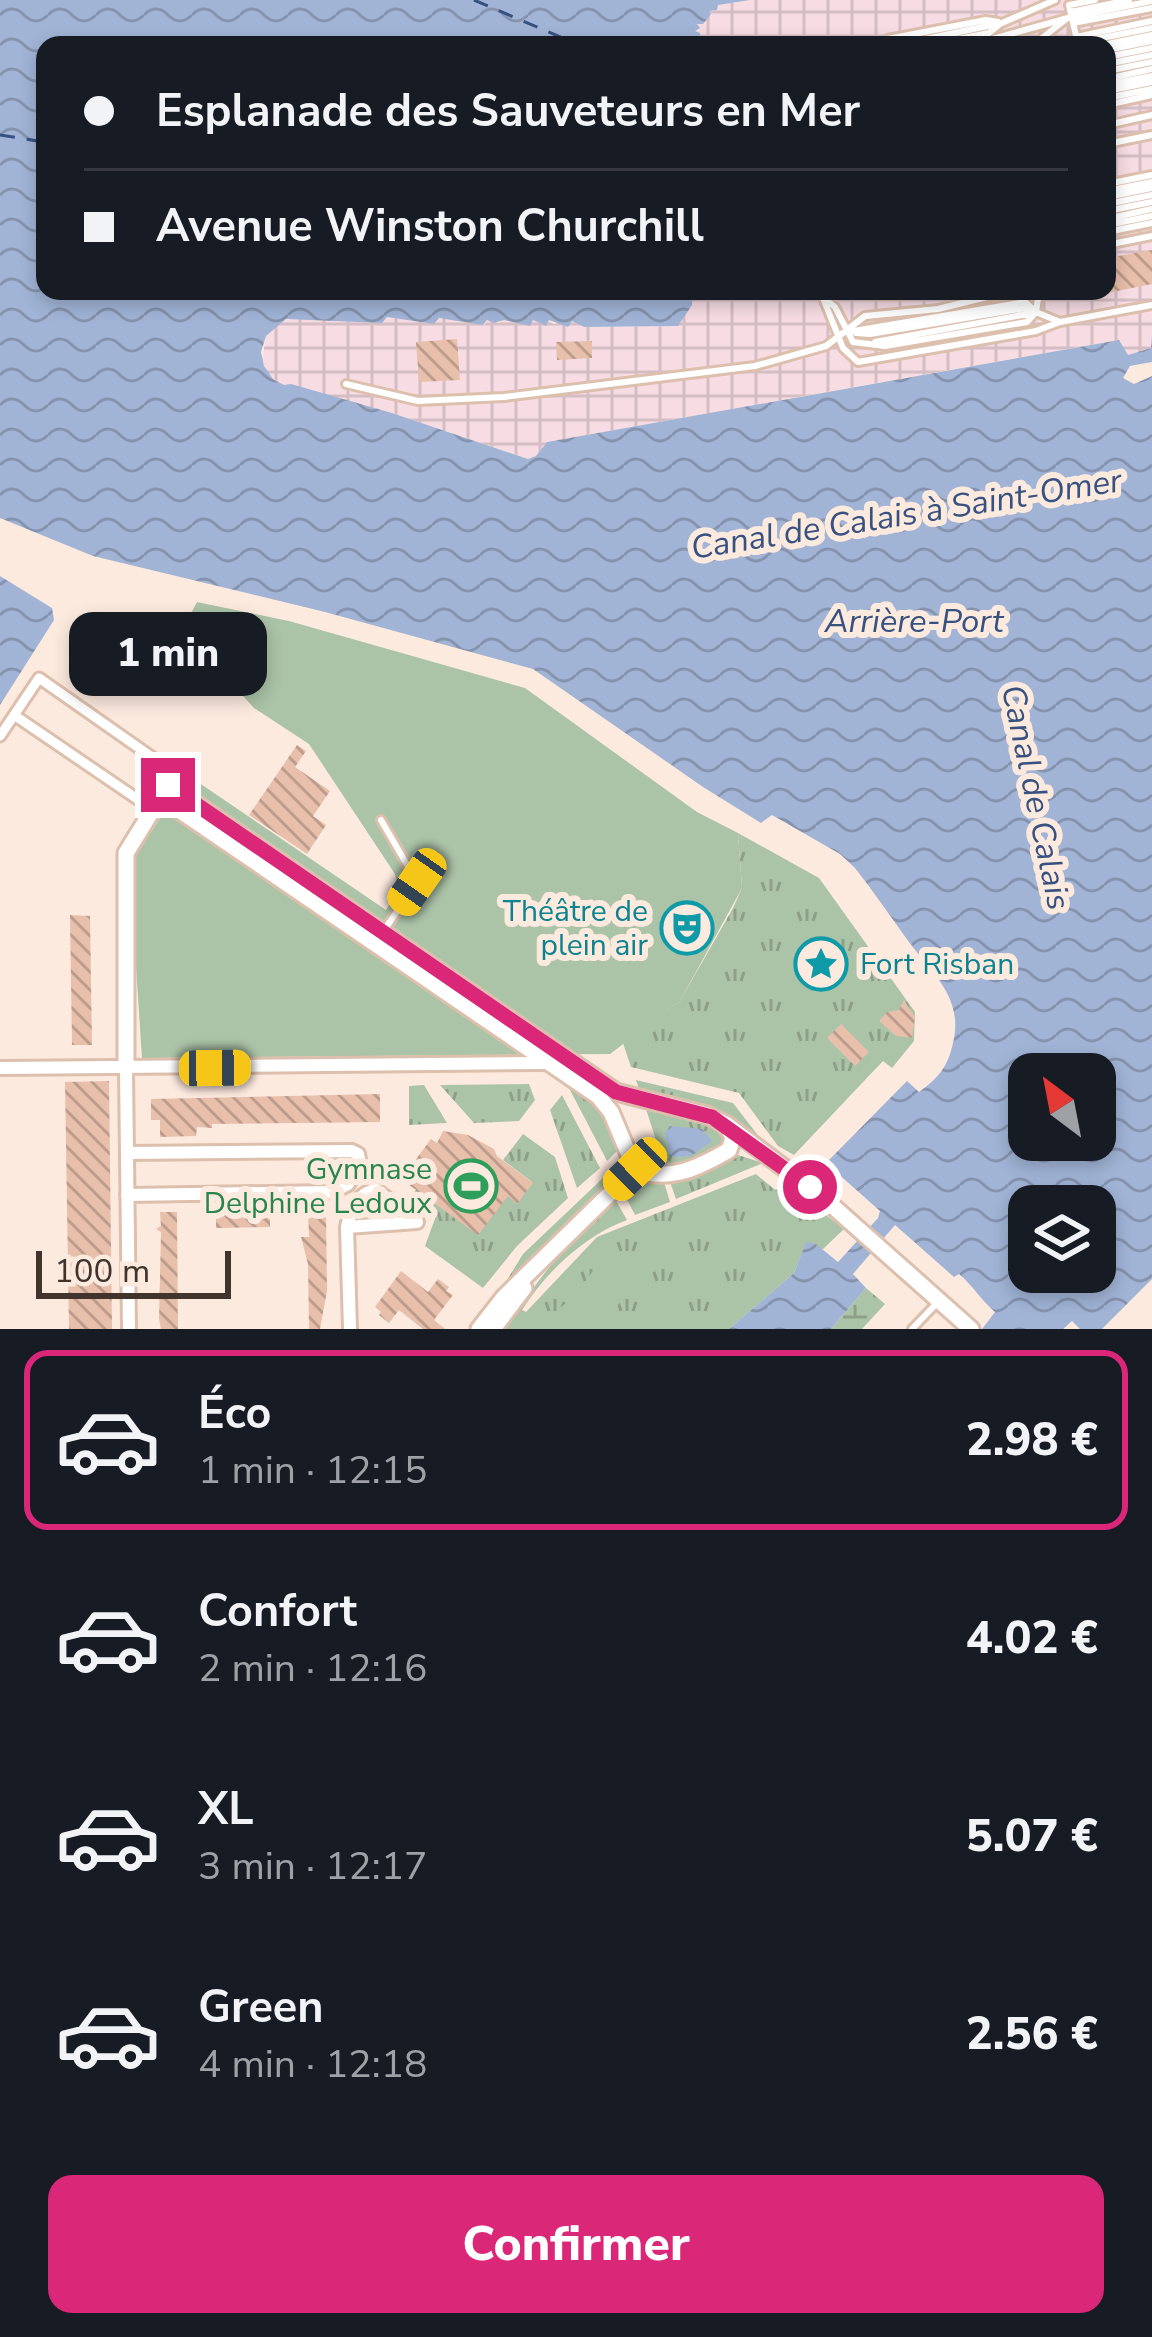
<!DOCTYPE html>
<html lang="fr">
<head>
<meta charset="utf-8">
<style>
	body { margin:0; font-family:"Nunito Sans",sans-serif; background:#20242c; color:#f1f3f6; height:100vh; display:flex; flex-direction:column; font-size:45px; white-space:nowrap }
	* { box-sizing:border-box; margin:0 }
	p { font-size:39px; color:#9ea1a6 }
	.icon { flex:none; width:66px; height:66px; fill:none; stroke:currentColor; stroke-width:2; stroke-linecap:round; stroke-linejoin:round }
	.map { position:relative; height:1329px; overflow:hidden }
	.side { display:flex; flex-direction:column; background:#171b24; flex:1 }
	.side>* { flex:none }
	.top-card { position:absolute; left:36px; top:36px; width:1080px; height:264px; border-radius:24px; box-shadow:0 6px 18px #0003; display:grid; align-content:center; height:264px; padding:0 48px; background:#171b24 }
	.needle { width:78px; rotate:328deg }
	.buttons { position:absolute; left:1008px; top:1053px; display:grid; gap:24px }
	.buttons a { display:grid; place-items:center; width:108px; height:108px; border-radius:24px; background:#171b24; box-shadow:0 6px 18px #0003; font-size:60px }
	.scale { position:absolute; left:36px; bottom:30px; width:195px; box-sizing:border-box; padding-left:12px; border:6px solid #40342d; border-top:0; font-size:33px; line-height:42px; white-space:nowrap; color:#40342d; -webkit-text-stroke:9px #fdeadf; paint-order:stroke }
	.end { position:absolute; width:54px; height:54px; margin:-27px; border:15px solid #db2777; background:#fff; box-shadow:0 0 0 6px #fff }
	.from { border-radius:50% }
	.bubble { position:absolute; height:84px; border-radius:24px; background:#171b24; box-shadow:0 6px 18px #0003; font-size:39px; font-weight:800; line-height:84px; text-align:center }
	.car { position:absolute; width:36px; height:72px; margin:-36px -18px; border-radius:15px; box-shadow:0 0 9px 3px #0007; background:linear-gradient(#f5c518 24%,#345 0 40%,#f5c518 0 76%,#345 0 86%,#f5c518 0) }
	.top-card b { display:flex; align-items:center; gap:42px; height:114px; font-size:45px }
	.top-card b+b { border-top:3px solid #363941 }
	.top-card i { width:30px; height:30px; background:#f1f3f6 }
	ul { padding:21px 0 0; list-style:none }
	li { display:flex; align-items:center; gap:36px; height:180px; margin:0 24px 18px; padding:0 24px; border:6px solid transparent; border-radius:24px }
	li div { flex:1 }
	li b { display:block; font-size:45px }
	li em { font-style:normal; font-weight:800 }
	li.active { border-color:#db2777 }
	li>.icon { width:108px; height:108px; stroke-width:1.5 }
	.primary-button { display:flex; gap:24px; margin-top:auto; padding:24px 48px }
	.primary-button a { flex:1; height:138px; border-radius:24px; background:#db2777; color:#fff; font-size:48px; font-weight:800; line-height:138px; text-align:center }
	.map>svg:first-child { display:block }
</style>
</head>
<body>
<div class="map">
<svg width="1152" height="1329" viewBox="0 0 1152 1329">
	<defs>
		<pattern id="industrial-grid" width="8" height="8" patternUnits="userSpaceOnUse" patternTransform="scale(3)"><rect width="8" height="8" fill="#f7dde3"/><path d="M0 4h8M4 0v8" fill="none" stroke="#d5bec3"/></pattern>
		<pattern id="grass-tufts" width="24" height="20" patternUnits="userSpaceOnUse" patternTransform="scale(3)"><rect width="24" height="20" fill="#abc3a7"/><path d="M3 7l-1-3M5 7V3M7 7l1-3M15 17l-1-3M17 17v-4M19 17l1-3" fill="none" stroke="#8d9f88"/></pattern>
		<pattern id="wetland-marsh" width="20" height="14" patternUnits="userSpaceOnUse" patternTransform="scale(3)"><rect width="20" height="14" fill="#abc3a7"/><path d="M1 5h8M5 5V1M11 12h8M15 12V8" fill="none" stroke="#8d9f88"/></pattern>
		<pattern id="water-waves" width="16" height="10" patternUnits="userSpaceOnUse" patternTransform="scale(3)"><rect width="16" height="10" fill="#a1b4d6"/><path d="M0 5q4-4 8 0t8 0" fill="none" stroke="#8593ae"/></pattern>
		<pattern id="building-back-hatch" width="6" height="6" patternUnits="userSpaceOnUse" patternTransform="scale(3)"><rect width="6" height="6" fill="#e7bfab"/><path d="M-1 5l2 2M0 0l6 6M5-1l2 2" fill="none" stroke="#bd9c8c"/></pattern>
	</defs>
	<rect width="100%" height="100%" fill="#fdeadf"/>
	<path fill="url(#industrial-grid)" d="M750,0H1152V348L1127,356L1118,340L547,442L536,456L528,459L392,413L284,385L269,376L262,361L266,336L280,322L298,317L456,319L484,325L488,320L499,323L504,319L528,323L533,320L539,323L549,320L553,324L572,321L585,327L677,326L693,291H1107V45H700V34L694,32L697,24L710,15L709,11L716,10L717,5Z"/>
	<path fill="url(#grass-tufts)" d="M738,833L819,878L915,1012L914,1041L892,1068L883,1061L794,1155L778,1146L739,1093L631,1067L623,1043L680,1001L733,908L742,888Z
		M636,1080L733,1103L760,1138L759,1141L640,1092Z
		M571,1082L602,1107L620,1148L607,1161L568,1086Z
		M529,1084L535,1100L519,1121L474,1123L440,1085Z
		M424,1085L447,1123L409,1125V1086Z
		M562,1095L600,1168L577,1188L550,1110Z
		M646,1109C672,1115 712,1116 724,1141C710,1158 686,1165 664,1165Z
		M523,1134L555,1157L568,1198L517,1246L483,1288L425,1246L436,1216L410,1198L416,1190L508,1196L517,1203L532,1182L503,1160Z
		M738,1155L763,1163L676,1199L669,1179L692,1178Z
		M756,1174L774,1189L803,1197L844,1229L823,1249L806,1243L794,1273L729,1329H502L560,1253L615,1199L627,1220C584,1236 546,1272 522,1310L526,1312L597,1237Z
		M604,1177L609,1186L504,1285L523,1254Z
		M642,1178L663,1179L670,1202L635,1215L623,1192Z"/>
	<path fill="url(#wetland-marsh)" d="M866,1288L885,1304L862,1329H831Z"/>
	<path fill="#abc3a7" d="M197,602L289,621L525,688L697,812L738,833L742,888L680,1001L610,1054L142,1058L132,906L133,858L189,776L386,910L399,891L395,874L309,744L254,708L182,630Z
		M636,1260V1280L601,1329H551C551,1311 560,1308 574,1298C581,1291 586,1280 592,1272Z"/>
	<path fill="url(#water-waves)" fill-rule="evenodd" d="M0,0H750L718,5L717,10L709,11L711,14L703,24H697L700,28L695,31L700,33V45H45V291H693L692,305L678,326L584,327L572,321L568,327L549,320L546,326L533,320L530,326L504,320L494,323L487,320L483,325L439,318L434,324L387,317L382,323L286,319L266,336L261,352L264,366L273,379L284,385L291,384L392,413L528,459L536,456L547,442L1119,340L1128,355L1151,348L1152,334V362L1130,366L1123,378L1134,384L1152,376V1279L1102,1329H1080L1072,1321L1063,1329H982L995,1312C981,1300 974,1287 959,1274L954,1277L895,1225L853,1274L866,1288L831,1329H729L794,1273L806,1242L816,1244L838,1262L878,1218L880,1211L826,1163L907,1081L919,1092C937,1079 947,1068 952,1047C966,998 932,974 906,938C889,914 873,891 855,868L840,854L772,815L761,823L703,787L533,669L325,612L93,556L0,518ZM1029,1074H1095V1140H1029ZM1029,1206H1095V1272H1029Z
		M0,576L52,608L54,620L0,705Z
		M670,1126L702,1129L712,1141L691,1156L671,1157L665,1134Z"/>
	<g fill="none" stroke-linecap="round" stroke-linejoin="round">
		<path stroke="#375180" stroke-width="3" stroke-dasharray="15 12" stroke-linecap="butt" d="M474,0L579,45
			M0,135L45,142"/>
	</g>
	<path fill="url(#building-back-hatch)" d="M1152,250V284L1107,293V258Z
		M457,339L460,380L419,382L416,342Z
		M592,341V358L557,360L556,342Z
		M297,745L306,751L295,767L330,791L313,816L326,825L307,854L249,815Z
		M70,915L90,916L92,1045H72Z
		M904,1000L915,1017L912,1038L896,1036L879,1021L887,1012L899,1010Z
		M841,1024L869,1052L855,1066L827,1038Z
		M109,1081L112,1329H69L65,1082Z
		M380,1094V1122L212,1124V1128L197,1127L196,1136L160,1137V1120H151V1099Z
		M443,1131L468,1135L494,1149L497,1156L533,1183L517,1204L508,1196L478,1235L401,1179L431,1139L437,1143Z
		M270,1210V1227L216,1228V1211Z
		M308,1210H326L327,1291L320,1329H309L308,1264L301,1237H309Z
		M160,1212H177L178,1329H161L159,1319L161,1232L156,1229L161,1226Z
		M401,1271L428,1292L438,1279L449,1287L446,1291L453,1295L434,1320L445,1329H423L399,1310L389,1323L379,1315L381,1312L375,1307Z"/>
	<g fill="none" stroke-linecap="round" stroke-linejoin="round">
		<g stroke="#ddbfad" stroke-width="12">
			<path id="service" d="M1071,12L1129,0
				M1073,23L1152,8
				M1076,37L1152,21
				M1077,40L1069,5L1095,0
				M1077,43L1152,28
				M889,45L888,39L986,20L998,22
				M897,45L1002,23L1055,0
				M928,45L989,33L999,25
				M971,45L1068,18L1152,1
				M1033,45L1065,20
				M1103,45L1152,35
				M1107,50L1152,41
				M1107,57L1152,48
				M1107,64L1152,55
				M1107,71L1152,62
				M1107,79L1152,69
				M1107,85L1152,76
				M1107,91L1152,82
				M1107,98L1152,89
				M1107,105L1152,95
				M1107,125L1152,115
				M1107,144L1152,135
				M1107,184L1152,175
				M1107,191L1152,182
				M1107,197L1152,188
				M1107,204L1152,195
				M1107,211L1152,202
				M1107,219L1152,209
				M1107,225L1152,216
				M1107,232L1152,223
				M1107,245L1152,236
				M823,298L843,348L858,362L1036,331L1060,322L1152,305
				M826,300L835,307L853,342
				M1036,312L1039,291
				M848,332L1025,302L1036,312
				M856,333L870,334L1026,308L1032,310
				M853,342L885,346L1027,322L1036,312L1060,322
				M875,342L1033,313
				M346,384L418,401L504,397L755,366L826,346L865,316L938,309L1011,291
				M381,820L417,882L385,929
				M912,1329L937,1303"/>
		</g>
		<g stroke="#ddbfad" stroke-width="15">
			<path id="pedestrian" d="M14,715L152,809
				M0,736L39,678L176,774"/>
		</g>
		<g stroke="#ddbfad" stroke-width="18">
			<path id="minor" d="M0,1068L549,1063
				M126,1069L129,1329
				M127,1153L352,1151L358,1154L360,1164L348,1184L333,1192L127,1195
				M347,1227L417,1222L376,1190C359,1192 350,1211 347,1227L350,1329"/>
		</g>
		<g stroke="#ddbfad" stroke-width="21">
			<path id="tertiary" d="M160,797L598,1096L611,1112L635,1169C669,1183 700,1167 729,1150L733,1138L728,1128
				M126,1069V853L168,785L616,1092L707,1115L727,1125L819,1194L971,1329
				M479,1329L504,1297L635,1169
				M493,1329L524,1288"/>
		</g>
		<use href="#service" stroke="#fff" stroke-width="6"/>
		<use href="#pedestrian" stroke="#fff" stroke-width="9"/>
		<use href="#minor" stroke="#fff" stroke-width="12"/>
		<use href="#tertiary" stroke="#fff" stroke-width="15"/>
		<g stroke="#ddbfad" stroke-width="12" stroke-linecap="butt">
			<path id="service-bridge" d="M692,291L899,295L942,291"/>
		</g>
		<use href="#service-bridge" stroke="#fff" stroke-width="6"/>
	</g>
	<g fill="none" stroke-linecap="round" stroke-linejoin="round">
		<path stroke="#db2777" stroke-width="15" d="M168,785L616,1092L712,1117L810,1187"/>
	</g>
	<defs>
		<g id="theatre-ring" transform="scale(2.7)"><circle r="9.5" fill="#fdeadf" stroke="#0f9aa8" stroke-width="1.5"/><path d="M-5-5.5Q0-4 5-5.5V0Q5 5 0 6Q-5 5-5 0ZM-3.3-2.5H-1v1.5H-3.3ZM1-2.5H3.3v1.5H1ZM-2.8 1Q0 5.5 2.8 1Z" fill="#0f9aa8"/></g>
		<g id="sight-ring" transform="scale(2.7)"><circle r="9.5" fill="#fdeadf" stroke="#0f9aa8" stroke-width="1.5"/><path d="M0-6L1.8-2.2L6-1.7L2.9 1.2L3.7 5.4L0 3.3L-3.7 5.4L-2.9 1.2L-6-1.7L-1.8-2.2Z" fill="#0f9aa8"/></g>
		<g id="stadium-ring" transform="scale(2.7)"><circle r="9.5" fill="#fdeadf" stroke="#2e9e5b" stroke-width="1.5"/><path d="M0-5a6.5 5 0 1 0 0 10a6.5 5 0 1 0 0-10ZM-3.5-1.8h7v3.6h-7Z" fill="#2e9e5b"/></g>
	</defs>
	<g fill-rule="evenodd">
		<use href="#theatre-ring" x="687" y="928"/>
		<use href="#sight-ring" x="821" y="964"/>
		<use href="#stadium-ring" x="471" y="1186"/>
	</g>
	<g text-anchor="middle" stroke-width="12" stroke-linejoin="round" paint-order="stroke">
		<g font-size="30" fill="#0d838f" stroke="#fdeadf" text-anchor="end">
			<text x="648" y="921">Théâtre de<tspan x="648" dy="34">plein air</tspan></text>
			<text x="860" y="974" text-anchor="start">Fort Risban</text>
		</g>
		<g font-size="30" fill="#27864d" stroke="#fdeadf" text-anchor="end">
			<text x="432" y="1179">Gymnase<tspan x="432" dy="34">Delphine Ledoux</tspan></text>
		</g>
		<g font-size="33" font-style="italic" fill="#375180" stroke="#fdeadf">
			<text transform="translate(906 513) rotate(-9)" y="12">Canal de Calais à Saint-Omer</text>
			<text x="914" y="632">Arrière-Port</text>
			<text transform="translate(1037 797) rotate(78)" y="12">Canal de Calais</text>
		</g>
	</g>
</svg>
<div class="buttons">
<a><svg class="needle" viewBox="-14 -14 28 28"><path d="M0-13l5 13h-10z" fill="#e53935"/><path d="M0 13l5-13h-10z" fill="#9ea1a6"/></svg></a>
<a><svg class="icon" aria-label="layers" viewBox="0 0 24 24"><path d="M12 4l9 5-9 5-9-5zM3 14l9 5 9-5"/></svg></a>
</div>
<div class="scale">100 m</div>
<i class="end from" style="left:810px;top:1187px"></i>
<i class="end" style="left:168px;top:785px"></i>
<div class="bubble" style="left:69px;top:612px;width:198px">1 min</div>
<i class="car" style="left:417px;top:882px;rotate:215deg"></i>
<i class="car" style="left:215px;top:1068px;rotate:89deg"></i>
<i class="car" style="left:635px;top:1169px;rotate:226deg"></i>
<div class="top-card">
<b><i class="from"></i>Esplanade des Sauveteurs en Mer</b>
<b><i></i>Avenue Winston Churchill</b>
</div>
</div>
<section class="side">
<ul>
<li class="active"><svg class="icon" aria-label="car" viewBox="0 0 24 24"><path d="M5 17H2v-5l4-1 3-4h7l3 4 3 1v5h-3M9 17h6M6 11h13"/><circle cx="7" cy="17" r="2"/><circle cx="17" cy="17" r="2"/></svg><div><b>Éco</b><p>1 min · 12:15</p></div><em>2.98 €</em></li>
<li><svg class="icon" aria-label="car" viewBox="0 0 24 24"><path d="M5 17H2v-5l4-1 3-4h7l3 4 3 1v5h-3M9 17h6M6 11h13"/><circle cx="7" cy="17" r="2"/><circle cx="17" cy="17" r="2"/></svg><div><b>Confort</b><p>2 min · 12:16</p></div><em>4.02 €</em></li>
<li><svg class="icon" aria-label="car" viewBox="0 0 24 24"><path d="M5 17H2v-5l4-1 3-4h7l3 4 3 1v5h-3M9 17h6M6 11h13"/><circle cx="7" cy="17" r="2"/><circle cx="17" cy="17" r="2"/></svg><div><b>XL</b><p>3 min · 12:17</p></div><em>5.07 €</em></li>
<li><svg class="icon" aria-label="car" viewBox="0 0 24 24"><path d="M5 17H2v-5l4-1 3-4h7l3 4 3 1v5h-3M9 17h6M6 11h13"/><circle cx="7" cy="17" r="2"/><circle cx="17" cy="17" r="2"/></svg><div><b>Green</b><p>4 min · 12:18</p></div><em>2.56 €</em></li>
</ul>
<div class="primary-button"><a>Confirmer</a></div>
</section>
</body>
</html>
